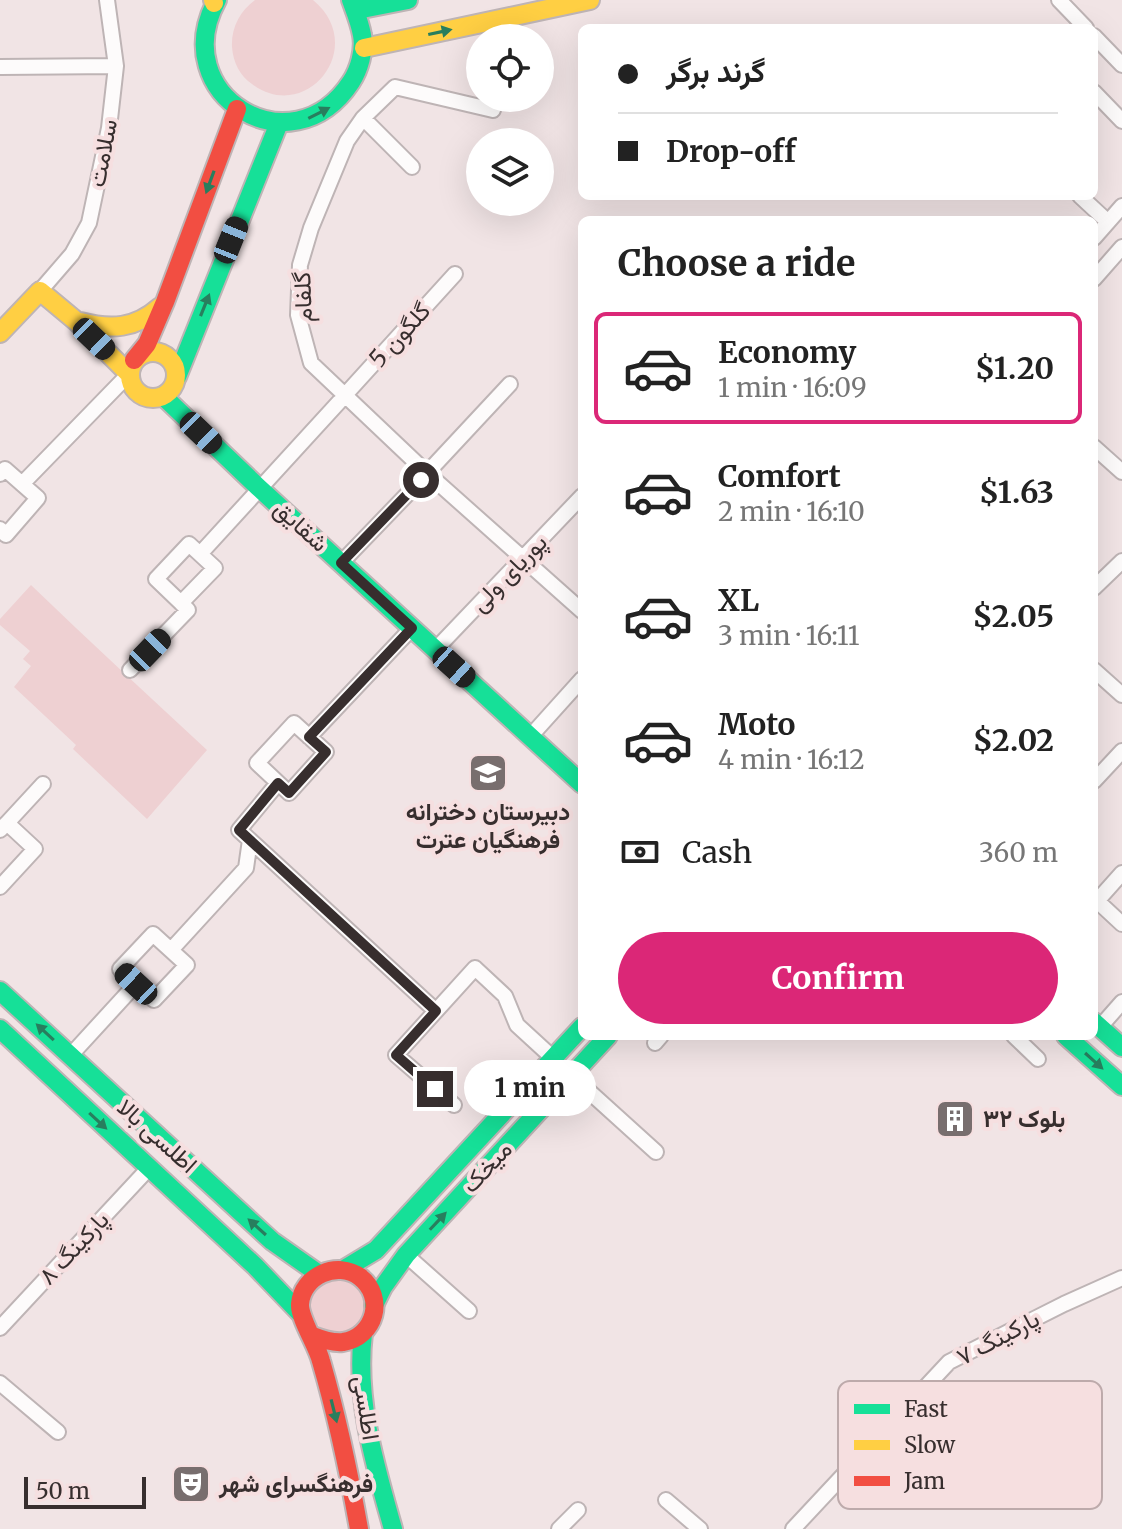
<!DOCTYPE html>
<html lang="en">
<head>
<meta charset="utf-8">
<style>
	body { margin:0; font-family:Merriweather,Vazirmatn,serif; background:#f6f6f6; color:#222; height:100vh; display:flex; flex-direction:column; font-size:30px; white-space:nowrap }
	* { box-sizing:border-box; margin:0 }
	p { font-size:26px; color:#767676 }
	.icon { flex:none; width:44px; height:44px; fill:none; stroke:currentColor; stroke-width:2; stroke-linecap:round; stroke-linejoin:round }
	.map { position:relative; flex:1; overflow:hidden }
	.details { position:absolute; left:578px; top:216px; width:520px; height:824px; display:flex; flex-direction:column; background:#fff; border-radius:12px; box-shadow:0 8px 32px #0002 }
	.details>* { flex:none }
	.guide { position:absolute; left:578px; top:24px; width:520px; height:176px; border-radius:12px; box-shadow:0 8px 32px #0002; display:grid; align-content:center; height:176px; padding:0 40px; background:#fff }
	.tools { position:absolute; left:466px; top:24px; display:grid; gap:16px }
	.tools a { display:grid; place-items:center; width:88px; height:88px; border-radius:50%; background:#fff; box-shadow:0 8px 32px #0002; font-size:40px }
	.scale { position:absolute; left:24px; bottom:20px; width:122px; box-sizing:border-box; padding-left:8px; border:4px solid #372e2e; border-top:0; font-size:22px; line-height:28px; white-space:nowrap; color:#372e2e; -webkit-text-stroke:6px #f6dfe0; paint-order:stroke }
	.end { position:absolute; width:36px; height:36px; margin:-18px; border:10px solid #372e2e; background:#fff; box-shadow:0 0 0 4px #fff }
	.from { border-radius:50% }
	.bubble { position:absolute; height:56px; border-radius:28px; background:#fff; box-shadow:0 8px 32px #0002; font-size:26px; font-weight:700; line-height:56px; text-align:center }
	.car { position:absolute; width:24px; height:48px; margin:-24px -12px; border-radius:10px; box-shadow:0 0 6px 2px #0007; background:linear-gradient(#222 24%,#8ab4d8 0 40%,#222 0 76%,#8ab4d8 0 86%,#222 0) }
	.guide b { display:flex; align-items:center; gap:28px; height:76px; font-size:30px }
	.guide b+b { border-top:2px solid #e0e0e0 }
	.guide i { width:20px; height:20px; background:#222 }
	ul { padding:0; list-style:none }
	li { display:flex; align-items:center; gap:24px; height:112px; margin:0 16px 12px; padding:0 24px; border:4px solid transparent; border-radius:12px }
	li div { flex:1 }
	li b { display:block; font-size:30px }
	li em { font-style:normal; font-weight:700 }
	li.on { border-color:#db2777 }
	li>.icon { width:72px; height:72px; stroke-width:1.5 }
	h2 { padding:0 40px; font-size:36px; line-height:96px }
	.pay { display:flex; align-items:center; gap:20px; height:88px; padding:0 40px; font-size:30px }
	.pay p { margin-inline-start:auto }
	.action { display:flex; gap:16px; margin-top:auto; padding:16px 40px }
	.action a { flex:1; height:92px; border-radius:48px; background:#db2777; color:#fff; font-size:32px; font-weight:700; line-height:92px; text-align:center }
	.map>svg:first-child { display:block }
</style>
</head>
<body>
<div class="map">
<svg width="1122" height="1529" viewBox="0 0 1122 1529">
	<rect width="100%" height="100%" fill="#f1e4e5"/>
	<path fill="#eed0d2" d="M255,0H313C369,46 307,125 252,84C240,76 233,62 232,47C231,28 240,11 255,0Z
		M31,585C89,641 148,695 207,750L147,819L73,749L76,745L14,687L31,666L23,659L30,651L0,625V619Z
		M310 1306a27 27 0 1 1 54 0a27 27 0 1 1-54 0Z"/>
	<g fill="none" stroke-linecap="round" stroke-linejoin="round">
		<g stroke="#beb4b5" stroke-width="18">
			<path id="street" d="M1059,0L1086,28
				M1094,36L1122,65
				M0,67L116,66
				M1094,92L1122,121
				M493,110L395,87L363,118L347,141L311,228L300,265L298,315L311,363L427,473L582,611
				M363,118L412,167
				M1080,196L1108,222
				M1094,238L1122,206
				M1094,279L1122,247
				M40,291L72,254L89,223L109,128L116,66L107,0
				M345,395L455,274
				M1094,447L1122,472
				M427,473L510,384
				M0,474L5,469L38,498L6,535L0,529
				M22,484L129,374
				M189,544L215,568L181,603L156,579Z
				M200,554L339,402
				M341,563L421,480
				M1094,588L1122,561
				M435,650L582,496
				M130,670L188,610L181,603
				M1094,670L1122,695
				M294,723L326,752L289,793L257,763Z
				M537,729L582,679
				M309,737L412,628
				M1094,781L1122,751
				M278,783L239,830L436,1011
				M7,823L43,784
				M0,830L7,823L35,849L0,887
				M1094,898L1122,924
				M1097,901L1122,873
				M153,934L187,965L154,1000L120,969Z
				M171,950L246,868L250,840
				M1100,1027L1122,1002
				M1014,1036L1038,1059
				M655,1043L661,1036
				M70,1056L136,984
				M572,1076L656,1152
				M454,1105L396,1055L475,968L505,996L517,1025L553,1058
				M406,1255L469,1311
				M0,1328L149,1168
				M0,1383L58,1432
				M666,1500L700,1529
				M559,1529L578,1510
				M793,1529L949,1362L1064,1304L1122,1278"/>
		</g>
		<g stroke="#beb4b5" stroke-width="22">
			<path id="fast" d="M217,0C165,95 292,172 351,82C359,70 365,50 362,35C360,23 355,11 351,0
				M357,10L408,0
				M177,377L279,123
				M163,396L258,487L582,784
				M0,991L272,1241L319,1274
				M1094,1022L1122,1047
				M0,1029L255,1266L300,1313
				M1066,1036L1122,1086
				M343,1270L376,1250L582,1027
				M374,1305L383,1287L406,1255L608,1036
				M363,1333C355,1400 375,1465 393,1529"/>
		</g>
		<g stroke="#beb4b5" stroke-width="22">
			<path id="slow" d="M213,0L214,3
				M364,48L590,0
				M80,322C111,330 135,329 160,307
				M0,333L40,291L76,321L129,374
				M130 375a23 23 0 1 1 46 0a23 23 0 1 1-46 0Z"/>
		</g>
		<g stroke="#beb4b5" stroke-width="22">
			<path id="jam" d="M134,360L147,344L165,302L237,109
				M313,1336C323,1340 332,1343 343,1342C375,1337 386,1297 360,1277C337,1260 302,1276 300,1304C299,1318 317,1345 321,1361C337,1416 349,1473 359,1529"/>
		</g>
		<use href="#street" stroke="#fdfbfb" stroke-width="14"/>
		<use href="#fast" stroke="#16e098" stroke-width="18"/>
		<use href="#slow" stroke="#ffcf43" stroke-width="18"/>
		<use href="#jam" stroke="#f24e42" stroke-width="18"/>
	</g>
	<defs><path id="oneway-solid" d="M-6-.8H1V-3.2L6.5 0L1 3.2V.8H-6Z" transform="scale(2)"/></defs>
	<g fill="#287e5e">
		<use href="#oneway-solid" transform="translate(440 32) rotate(-12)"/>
		<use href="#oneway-solid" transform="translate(319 113) rotate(-27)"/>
		<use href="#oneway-solid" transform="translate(210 182) rotate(110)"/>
		<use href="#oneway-solid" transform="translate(205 305) rotate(-68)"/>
		<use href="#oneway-solid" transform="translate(45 1032) rotate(-137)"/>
		<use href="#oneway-solid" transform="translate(1094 1061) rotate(42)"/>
		<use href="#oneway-solid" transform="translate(98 1121) rotate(43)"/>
		<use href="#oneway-solid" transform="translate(438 1221) rotate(-47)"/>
		<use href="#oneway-solid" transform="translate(257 1227) rotate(-138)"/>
		<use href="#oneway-solid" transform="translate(334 1411) rotate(76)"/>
	</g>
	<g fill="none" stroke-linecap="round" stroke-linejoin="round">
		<path stroke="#372e2e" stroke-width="10" d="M421,480L341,563L412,628L309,737L326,752L289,793L278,783L239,830L436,1011L396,1055L435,1089"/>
	</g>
	<defs>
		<g id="school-square" transform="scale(2)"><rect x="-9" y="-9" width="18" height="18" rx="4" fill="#786e6e" stroke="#f6dfe0"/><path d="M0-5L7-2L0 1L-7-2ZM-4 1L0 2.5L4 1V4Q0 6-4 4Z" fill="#fff"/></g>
		<g id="building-square" transform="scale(2)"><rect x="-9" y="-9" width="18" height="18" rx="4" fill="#786e6e" stroke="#f6dfe0"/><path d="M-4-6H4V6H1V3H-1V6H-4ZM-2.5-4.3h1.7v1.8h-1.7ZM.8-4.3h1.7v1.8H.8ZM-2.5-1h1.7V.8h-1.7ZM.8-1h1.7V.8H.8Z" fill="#fff"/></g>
		<g id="theatre-square" transform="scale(2)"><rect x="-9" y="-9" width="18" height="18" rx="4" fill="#786e6e" stroke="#f6dfe0"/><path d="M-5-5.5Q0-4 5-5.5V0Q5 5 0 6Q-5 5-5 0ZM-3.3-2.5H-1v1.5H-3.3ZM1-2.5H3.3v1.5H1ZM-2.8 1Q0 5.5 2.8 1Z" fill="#fff"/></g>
	</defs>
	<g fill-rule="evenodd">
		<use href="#school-square" x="488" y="773"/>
		<use href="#building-square" x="955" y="1119"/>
		<use href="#theatre-square" x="191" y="1484"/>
	</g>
	<g text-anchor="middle" stroke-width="8" stroke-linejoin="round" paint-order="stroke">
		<g font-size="24" fill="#372e2e" stroke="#f6dfe0">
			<text transform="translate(103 153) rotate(-79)" y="8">سلامت</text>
			<text transform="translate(303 297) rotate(-92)" y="8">گلفام</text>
			<text transform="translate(400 335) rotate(-48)" y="8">گلگون 5</text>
			<text transform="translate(301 526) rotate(42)" y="8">شقایق</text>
			<text transform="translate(509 573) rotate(-46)" y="8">پوریای ولی</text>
			<text transform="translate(157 1136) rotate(42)" y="8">اطلسی بالا</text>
			<text transform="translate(487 1167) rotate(-47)" y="8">میخک</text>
			<text transform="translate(74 1248) rotate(-47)" y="8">پارکینگ ۸</text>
			<text transform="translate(998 1338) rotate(-28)" y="8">پارکینگ ۷</text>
			<text transform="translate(366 1408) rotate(81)" y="8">اطلسی</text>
		</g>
		<g font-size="24" font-weight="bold" fill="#372e2e" stroke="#f6dfe0" text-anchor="start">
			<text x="488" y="820" text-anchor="middle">دبیرستان دخترانه<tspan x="488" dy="28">فرهنگیان عترت</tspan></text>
			<text x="983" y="1127">بلوک ۳۲</text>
			<text x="219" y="1492">فرهنگسرای شهر</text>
		</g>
	</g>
	<rect x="838" y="1381" width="264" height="128" rx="12" fill="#f6dfe0" stroke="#bdaaab" stroke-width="2"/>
	<rect x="854" y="1404" width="36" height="10" fill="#16e098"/>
	<rect x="854" y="1440" width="36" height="10" fill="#ffcf43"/>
	<rect x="854" y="1476" width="36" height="10" fill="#f24e42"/>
	<g font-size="22" fill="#372e2e">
		<text x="904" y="1417">Fast</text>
		<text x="904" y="1453">Slow</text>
		<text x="904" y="1489">Jam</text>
	</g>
</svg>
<div class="tools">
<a><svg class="icon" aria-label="locate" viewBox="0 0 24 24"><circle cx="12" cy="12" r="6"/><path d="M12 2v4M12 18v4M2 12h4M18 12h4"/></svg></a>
<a><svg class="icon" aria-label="layers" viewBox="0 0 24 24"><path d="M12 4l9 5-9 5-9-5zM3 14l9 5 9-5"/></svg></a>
</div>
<div class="scale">50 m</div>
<i class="end from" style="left:421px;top:480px"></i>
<i class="end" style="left:435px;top:1089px"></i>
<div class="bubble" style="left:464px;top:1060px;width:132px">1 min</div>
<i class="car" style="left:231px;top:240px;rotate:22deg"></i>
<i class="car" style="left:94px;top:339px;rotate:134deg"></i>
<i class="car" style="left:201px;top:433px;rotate:134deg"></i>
<i class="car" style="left:150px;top:650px;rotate:44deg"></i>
<i class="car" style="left:454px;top:667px;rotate:132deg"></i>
<i class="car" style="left:136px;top:984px;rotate:313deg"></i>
<div class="guide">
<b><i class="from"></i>گرند برگر</b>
<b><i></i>Drop-off</b>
</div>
<section class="details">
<h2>Choose a ride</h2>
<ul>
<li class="on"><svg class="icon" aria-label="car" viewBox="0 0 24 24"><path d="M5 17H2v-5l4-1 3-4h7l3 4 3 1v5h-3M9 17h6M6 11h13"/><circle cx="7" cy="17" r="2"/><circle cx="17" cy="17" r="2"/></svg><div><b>Economy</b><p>1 min · 16:09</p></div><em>$1.20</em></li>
<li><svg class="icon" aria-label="car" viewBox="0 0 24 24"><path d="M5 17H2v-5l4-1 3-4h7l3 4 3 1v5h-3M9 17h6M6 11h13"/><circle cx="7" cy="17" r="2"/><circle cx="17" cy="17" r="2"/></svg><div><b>Comfort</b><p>2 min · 16:10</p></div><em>$1.63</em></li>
<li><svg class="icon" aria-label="car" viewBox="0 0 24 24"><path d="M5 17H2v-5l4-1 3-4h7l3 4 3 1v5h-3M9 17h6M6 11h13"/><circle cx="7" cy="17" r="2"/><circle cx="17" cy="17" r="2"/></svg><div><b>XL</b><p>3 min · 16:11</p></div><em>$2.05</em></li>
<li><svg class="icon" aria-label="car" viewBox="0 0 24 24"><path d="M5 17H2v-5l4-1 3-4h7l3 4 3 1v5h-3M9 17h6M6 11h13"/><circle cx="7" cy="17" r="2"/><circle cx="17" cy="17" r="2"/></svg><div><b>Moto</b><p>4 min · 16:12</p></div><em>$2.02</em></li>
</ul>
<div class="pay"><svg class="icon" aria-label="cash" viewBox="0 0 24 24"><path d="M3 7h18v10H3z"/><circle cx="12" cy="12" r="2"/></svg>Cash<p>360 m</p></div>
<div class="action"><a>Confirm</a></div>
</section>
</div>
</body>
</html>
